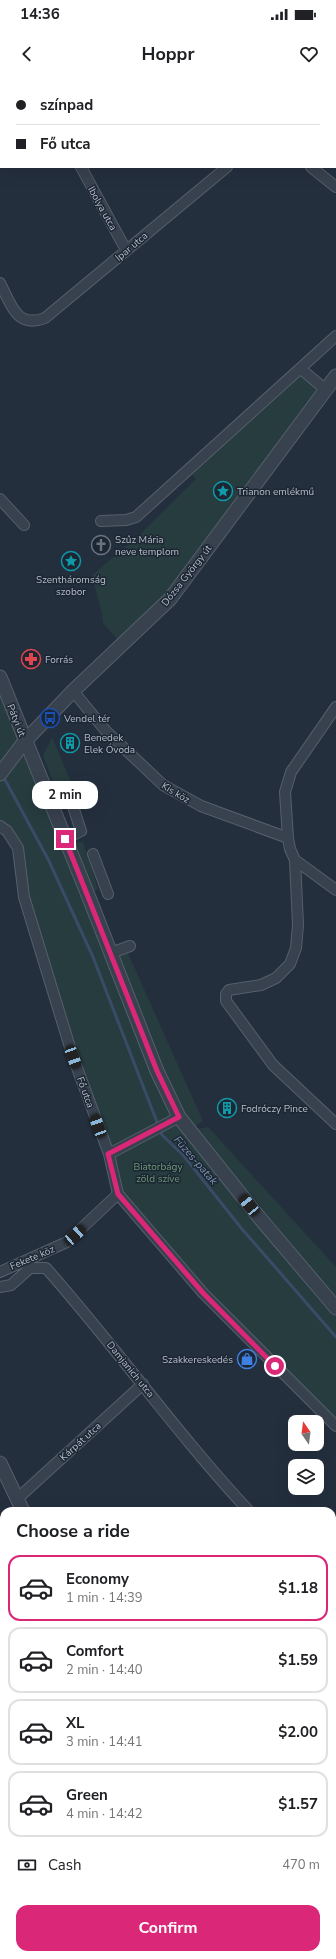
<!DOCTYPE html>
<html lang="en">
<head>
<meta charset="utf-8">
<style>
	body { margin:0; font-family:"Nunito Sans",sans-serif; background:#f2f2f2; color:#202124; height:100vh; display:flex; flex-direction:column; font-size:15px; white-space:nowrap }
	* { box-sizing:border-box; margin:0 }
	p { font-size:13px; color:#757577 }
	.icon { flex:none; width:22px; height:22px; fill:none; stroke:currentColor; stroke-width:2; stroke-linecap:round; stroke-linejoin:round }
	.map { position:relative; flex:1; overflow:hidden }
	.drawer { position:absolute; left:0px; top:1427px; width:336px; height:452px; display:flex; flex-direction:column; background:#fff; border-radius:12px 12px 0 0; box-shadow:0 4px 16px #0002 }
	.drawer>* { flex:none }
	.hud { position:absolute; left:0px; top:0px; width:336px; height:88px; box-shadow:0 4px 16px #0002; display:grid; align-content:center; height:88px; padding:0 16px; background:#fff }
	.needle { width:26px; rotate:346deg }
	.controls { position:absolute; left:288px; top:1335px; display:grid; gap:8px }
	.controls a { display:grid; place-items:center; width:36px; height:36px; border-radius:8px; background:#fff; box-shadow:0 4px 16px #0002; font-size:20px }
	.end { position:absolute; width:18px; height:18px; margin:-9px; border:5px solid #db2777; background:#fff; box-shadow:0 0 0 2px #fff }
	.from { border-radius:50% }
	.bubble { position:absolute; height:28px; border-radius:12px; background:#fff; box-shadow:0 4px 16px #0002; font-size:13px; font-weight:700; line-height:28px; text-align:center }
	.car { position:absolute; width:12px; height:24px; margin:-12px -6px; border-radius:5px; box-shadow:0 0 3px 1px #0007; background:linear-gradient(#222 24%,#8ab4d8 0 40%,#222 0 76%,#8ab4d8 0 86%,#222 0) }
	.hud b { display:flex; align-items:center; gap:14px; height:38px; font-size:15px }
	.hud b+b { border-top:1px solid #e0e0e0 }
	.hud i { width:10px; height:10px; background:#202124 }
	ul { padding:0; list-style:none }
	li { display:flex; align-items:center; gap:12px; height:66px; margin:0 8px 6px; padding:0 8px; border:2px solid #e0e0e0; border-radius:12px }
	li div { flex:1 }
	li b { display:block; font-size:15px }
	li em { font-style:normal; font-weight:700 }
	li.active { border-color:#db2777 }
	li>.icon { width:36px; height:36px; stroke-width:1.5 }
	h2 { padding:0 16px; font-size:18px; line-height:48px }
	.pay { display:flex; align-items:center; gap:10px; height:44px; padding:0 16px; font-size:15px }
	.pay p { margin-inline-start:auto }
	.button { display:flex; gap:8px; margin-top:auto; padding:8px 16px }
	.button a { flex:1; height:46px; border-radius:12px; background:#db2777; color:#fff; font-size:16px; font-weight:700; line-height:46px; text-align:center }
	.status { display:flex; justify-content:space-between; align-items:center; height:28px; padding:0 20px; background:#fff; direction:ltr }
	.status svg { height:11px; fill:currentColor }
	header { display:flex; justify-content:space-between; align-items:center; height:52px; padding:0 16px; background:#fff; font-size:18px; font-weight:700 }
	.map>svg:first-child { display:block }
</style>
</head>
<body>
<div class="status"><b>14:36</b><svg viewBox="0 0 49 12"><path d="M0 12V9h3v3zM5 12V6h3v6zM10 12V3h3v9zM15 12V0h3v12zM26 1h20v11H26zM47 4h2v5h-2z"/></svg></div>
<header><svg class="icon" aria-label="back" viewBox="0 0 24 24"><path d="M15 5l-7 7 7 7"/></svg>Hoppr<svg class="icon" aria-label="heart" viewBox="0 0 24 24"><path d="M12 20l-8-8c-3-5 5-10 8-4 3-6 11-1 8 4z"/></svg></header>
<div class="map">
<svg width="336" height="1879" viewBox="0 0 336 1879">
	<rect width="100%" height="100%" fill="#242f3e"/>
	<path fill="#263c3f" d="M301,289L326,310L170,519L122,565L103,543L102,534L92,495L135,459L196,399L188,391Z
		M0,610L20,666L179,1047L336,1235V1343L306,1318L118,1114L25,817L18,768L0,750Z
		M52,657L70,700L68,703L55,706L43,676Z
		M83,762L98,809L88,814L73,763Z
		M127,871L203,1041L189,1051L115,876Z
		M208,1047L336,1187V1220L193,1050Z"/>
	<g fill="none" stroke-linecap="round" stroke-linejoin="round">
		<path stroke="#394c67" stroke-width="3" d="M3,696L48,779L93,877L162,1055L183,1075L242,1149L336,1257"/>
		<g stroke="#565f6c" stroke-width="12">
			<path id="minor" d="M33,0L34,1
				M207,0L208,1
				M81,87L126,170
				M311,87L336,107
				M0,203C11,224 16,249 45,238L227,87
				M301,289L326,310
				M0,419L24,445
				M101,441L126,440L136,437L336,256
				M73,611L106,651L163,705L201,726L288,758
				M336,627L291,692L285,712L288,758L290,769L295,780L298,845L296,868L290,884L276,898L261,905L229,910L226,914V921L273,985L336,1044
				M0,746L7,751L18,768L24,817L73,977L109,1074L118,1114L203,1213L336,1346
				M65,759L81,751L70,717
				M93,774L108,814
				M295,780L336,810
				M111,873L130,866
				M109,1074L179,1037
				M0,1192L67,1162L118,1114
				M0,1207L11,1205L30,1188H46C116,1267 177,1354 249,1431
				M17,1419L143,1304
				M0,1486L4,1488
				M332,1510L336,1512
				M0,1602L4,1600
				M332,1844L336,1841
				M293,1879L297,1875"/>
		</g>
		<g stroke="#565f6c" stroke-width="15">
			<path id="tertiary" d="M0,597L90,820L157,991L179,1037L258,1136L336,1228
				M0,694L25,661L73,611L170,519L336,296
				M0,1383L23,1431
				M0,1569L4,1571"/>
		</g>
		<g stroke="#565f6c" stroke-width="16">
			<path id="secondary" d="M332,1638H336
				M0,1733L4,1732"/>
		</g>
		<use href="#minor" stroke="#38414e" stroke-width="10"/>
		<use href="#tertiary" stroke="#38414e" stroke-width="13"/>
		<use href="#secondary" stroke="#465061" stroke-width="14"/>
		<g stroke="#5a6575" stroke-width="4.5">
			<path id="rail" d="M309,0L310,1
				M319,0L321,1
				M335,13L336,14
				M335,22L336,23"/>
		</g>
		<use href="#rail" stroke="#1d2633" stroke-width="3" stroke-dasharray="9" stroke-linecap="butt"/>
	</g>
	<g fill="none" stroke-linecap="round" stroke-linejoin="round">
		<path stroke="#db2777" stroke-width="5" d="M65,759L157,991L179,1037L108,1074L118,1114L203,1213L275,1286"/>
	</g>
	<defs>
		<g id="sight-ring" transform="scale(1)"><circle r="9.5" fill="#1d2633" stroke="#0f9aa8" stroke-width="1.5"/><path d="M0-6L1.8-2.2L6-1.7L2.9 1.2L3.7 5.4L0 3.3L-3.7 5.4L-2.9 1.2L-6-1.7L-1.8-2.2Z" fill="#0f9aa8"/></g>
		<g id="church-ring" transform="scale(1)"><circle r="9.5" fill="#1d2633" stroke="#6b7280" stroke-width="1.5"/><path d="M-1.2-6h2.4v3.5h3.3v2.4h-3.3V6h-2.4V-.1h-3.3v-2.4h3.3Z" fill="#6b7280"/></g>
		<g id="pharmacy-ring" transform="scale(1)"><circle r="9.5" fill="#1d2633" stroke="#e0444e" stroke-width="1.5"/><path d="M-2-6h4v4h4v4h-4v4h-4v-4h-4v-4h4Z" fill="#e0444e"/></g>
		<g id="bus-ring" transform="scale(1)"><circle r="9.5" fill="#1d2633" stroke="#1a4fb4" stroke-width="1.5"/><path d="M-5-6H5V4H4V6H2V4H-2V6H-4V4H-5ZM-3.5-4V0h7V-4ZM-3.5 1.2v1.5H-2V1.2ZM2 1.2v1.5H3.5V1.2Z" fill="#1a4fb4"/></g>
		<g id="building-ring" transform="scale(1)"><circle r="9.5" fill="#1d2633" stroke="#0f9aa8" stroke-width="1.5"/><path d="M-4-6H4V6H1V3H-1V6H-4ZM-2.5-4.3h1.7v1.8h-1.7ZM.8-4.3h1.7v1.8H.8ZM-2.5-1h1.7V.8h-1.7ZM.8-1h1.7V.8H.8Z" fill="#0f9aa8"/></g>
		<g id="shop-ring" transform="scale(1)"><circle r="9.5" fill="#1d2633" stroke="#3f7fe0" stroke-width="1.5"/><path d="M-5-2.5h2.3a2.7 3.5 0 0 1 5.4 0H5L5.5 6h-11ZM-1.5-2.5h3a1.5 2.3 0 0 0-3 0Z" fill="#3f7fe0"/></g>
	</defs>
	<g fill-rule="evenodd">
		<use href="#sight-ring" x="223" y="411"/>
		<use href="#church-ring" x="101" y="465"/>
		<use href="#sight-ring" x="71" y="481"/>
		<use href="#pharmacy-ring" x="31" y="579"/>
		<use href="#bus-ring" x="50" y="638"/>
		<use href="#building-ring" x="70" y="663"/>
		<use href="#building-ring" x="227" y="1028"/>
		<use href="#shop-ring" x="247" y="1279"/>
	</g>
	<g text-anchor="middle" stroke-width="3" stroke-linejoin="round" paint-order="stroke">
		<g font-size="10" fill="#b4bcc9" stroke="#1d2633">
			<text transform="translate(103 128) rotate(61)" y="4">Ibolya utca</text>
			<text transform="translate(131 166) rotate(-40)" y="4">Ipar utca</text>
			<text transform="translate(186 495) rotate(-52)" y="4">Dózsa György út</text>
			<text transform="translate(17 640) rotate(68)" y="4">Pátyi út</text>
			<text transform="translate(176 712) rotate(31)" y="4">Kis köz</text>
			<text transform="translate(86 1012) rotate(70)" y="4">Fő utca</text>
			<text transform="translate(32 1177) rotate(-23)" y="4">Fekete köz</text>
			<text transform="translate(131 1289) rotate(51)" y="4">Damjanich utca</text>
			<text transform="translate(80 1361) rotate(-42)" y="4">Kárpát utca</text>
		</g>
		<g font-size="10" fill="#b4bcc9" stroke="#1d2633" text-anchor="start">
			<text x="237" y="415">Trianon emlékmű</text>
			<text x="115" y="463">Szűz Mária<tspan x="115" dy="12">neve templom</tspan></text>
			<text x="71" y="503" text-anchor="middle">Szentháromság<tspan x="71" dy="12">szobor</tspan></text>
			<text x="45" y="583">Forrás</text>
			<text x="64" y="642">Vendel tér</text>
			<text x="84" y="661">Benedek<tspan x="84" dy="12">Elek Óvoda</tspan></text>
			<text x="241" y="1032">Fodróczy Pince</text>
			<text x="233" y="1283" text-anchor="end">Szakkereskedés</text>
		</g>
		<g font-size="10" fill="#6b9a76" stroke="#1d2633">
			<text x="158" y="1090">Biatorbágy<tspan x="158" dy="12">zöld szíve</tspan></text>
		</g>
		<g font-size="11" font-style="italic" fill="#7c92b1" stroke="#1d2633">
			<text transform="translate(196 1080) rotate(49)" y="4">Füzes-patak</text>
		</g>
	</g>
</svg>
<div class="controls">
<a><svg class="needle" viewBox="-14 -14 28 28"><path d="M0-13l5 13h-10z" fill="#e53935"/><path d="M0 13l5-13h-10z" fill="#757577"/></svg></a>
<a><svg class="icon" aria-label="layers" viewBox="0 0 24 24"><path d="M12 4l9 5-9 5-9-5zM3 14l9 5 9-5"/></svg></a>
</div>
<i class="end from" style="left:275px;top:1286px"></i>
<i class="end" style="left:65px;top:759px"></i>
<div class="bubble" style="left:32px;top:701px;width:66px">2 min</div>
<i class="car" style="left:73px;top:977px;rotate:160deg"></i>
<i class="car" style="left:98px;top:1046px;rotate:340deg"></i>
<i class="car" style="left:249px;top:1125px;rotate:321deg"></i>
<i class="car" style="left:75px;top:1155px;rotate:48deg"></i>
<div class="hud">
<b><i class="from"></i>színpad</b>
<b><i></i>Fő utca</b>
</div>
<section class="drawer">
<h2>Choose a ride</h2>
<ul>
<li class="active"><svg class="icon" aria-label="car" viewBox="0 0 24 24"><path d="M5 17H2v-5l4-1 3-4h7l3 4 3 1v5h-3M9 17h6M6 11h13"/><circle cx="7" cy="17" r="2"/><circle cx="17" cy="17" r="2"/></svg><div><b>Economy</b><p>1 min · 14:39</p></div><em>$1.18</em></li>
<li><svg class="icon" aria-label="car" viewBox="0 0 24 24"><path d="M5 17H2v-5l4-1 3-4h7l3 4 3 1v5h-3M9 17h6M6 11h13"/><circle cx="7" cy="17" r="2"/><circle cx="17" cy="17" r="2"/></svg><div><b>Comfort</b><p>2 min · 14:40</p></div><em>$1.59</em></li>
<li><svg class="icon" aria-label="car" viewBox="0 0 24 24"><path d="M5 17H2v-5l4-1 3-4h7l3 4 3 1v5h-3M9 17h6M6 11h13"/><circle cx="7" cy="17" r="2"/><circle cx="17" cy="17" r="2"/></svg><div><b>XL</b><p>3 min · 14:41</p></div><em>$2.00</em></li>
<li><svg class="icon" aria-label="car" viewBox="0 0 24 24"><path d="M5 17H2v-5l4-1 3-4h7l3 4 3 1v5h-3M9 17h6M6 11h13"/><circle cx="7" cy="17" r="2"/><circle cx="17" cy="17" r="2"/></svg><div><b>Green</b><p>4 min · 14:42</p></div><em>$1.57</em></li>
</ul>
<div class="pay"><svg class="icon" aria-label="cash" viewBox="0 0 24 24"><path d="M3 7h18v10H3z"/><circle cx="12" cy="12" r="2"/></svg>Cash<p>470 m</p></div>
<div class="button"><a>Confirm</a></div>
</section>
</div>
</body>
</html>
